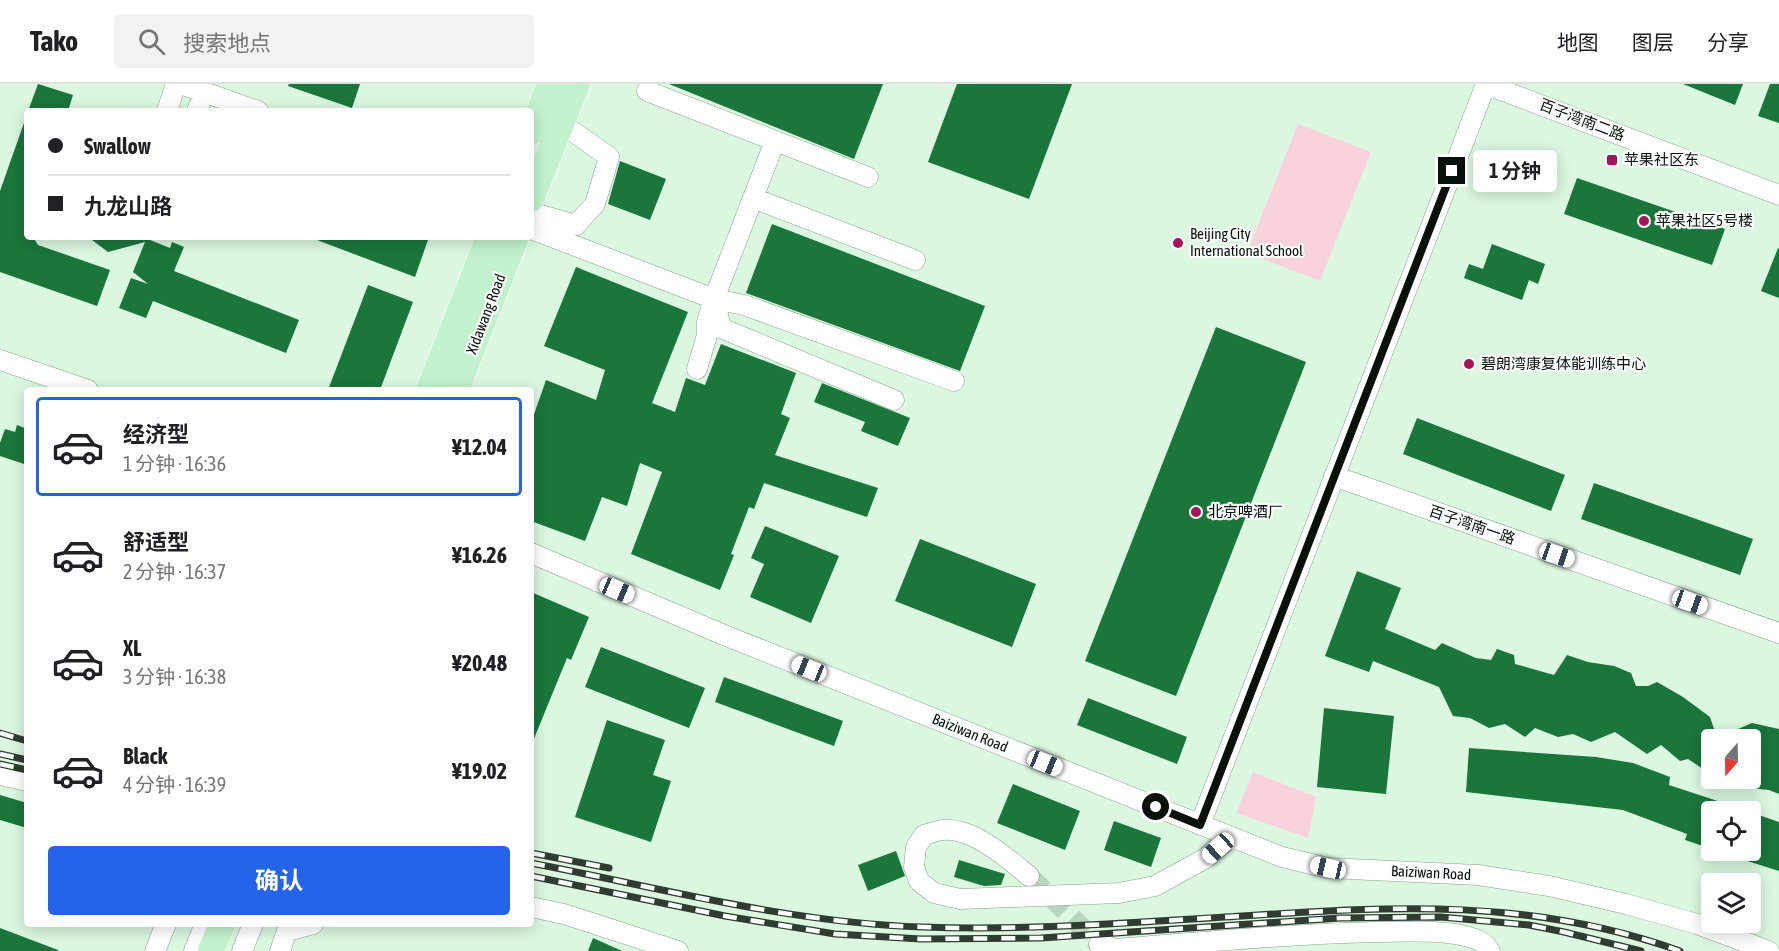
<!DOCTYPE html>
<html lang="zh">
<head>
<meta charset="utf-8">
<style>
	body { margin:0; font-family:"Asap Condensed","Noto Sans SC",sans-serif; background:#f2f2f2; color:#202124; height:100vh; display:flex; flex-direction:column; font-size:22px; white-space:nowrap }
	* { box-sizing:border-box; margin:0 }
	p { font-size:20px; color:#757577 }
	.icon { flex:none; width:33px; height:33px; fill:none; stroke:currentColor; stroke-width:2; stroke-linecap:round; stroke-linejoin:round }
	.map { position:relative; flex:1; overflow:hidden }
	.details { position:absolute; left:24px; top:303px; width:510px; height:540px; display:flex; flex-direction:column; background:#fff; border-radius:6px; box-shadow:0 3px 15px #0003 }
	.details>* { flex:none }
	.banner { position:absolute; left:24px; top:24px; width:510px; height:132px; border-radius:6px; box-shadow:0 3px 15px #0003; display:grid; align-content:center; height:132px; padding:0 24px; background:#fff }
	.needle { width:39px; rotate:200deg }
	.fabs { position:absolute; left:1701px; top:645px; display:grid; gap:12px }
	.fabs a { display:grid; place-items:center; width:60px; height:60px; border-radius:6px; background:#fff; box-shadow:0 3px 15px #0003; font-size:30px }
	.end { position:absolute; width:27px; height:27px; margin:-14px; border:8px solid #08110a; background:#fff; box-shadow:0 0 0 3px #fff }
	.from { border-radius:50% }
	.bubble { position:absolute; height:42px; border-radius:6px; background:#fff; box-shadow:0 3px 15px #0003; font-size:20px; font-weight:700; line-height:42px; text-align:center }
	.car { position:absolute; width:18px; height:36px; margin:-18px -9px; border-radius:8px; box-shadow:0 0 4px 2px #0007; background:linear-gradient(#fff 24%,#345 0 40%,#fff 0 76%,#345 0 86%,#fff 0) }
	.banner b { display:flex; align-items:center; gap:21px; height:57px; font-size:22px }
	.banner b+b { border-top:2px solid #e0e0e0 }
	.banner i { width:15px; height:15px; background:#202124 }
	ul { padding:10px 0 0; list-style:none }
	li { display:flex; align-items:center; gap:18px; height:99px; margin:0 12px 9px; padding:0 12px; border:3px solid transparent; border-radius:6px }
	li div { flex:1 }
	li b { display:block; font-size:22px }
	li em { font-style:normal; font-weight:700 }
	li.active { border-color:#2563eb }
	li>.icon { width:54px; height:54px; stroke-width:1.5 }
	.button { display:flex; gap:12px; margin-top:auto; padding:12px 24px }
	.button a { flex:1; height:69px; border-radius:6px; background:#2563eb; color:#fff; font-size:24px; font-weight:700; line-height:69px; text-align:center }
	header { display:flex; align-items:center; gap:36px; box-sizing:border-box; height:84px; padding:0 30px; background:#fff; border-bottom:2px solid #e0e0e0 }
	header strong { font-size:28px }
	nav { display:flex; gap:33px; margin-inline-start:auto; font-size:21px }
	.search { width:420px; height:54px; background:#f2f2f2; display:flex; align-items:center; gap:15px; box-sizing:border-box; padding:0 21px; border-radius:6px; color:#757577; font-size:22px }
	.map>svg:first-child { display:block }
</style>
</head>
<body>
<header>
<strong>Tako</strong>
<div class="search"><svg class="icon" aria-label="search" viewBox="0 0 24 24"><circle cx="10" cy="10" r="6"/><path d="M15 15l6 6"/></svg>搜索地点</div>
<nav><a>地图</a><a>图层</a><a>分享</a></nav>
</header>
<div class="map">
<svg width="1779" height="867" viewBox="0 0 1779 867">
	<rect width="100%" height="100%" fill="#dbf7e0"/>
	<path fill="#f9d1db" d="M1298,40L1371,68L1320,197L1247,169Z
		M1253,688L1316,713L1308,754L1236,729Z"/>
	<path fill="#1a763b" d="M38,0L73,11L68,27H28Z
		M289,0H360L352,24L288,2Z
		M669,0H883L854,75Z
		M957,0H1072L1029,115L928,78Z
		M1683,0H1743L1735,21Z
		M1770,0H1779V39L1758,32Z
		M25,36H27V153H33L38,161L110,186L97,222L0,188V107Z
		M620,77L666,95L650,136L608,120Z
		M1577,94L1725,145L1712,181L1564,130Z
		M772,140L985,222L960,287L746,209Z
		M88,153H150V156L170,164L172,158L184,163L174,187L299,236L286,269L153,217L146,234L119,224L131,194L148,200L133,188L145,158L108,168Z
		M309,153H429L415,193Z
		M1492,160L1545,180L1538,200L1529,196L1522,216L1464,194L1469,180L1483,185Z
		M1778,164L1779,165V214L1761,207Z
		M576,183L688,228L652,319L675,328L686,294L705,301L721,260L796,289L781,330L790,334L775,371L878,404L867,433L764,399L754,425L749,423L731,470L734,471L720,506L631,470L662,388L640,379L627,422L602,413L585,457L531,437V339L546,296L596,316L605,286L544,262Z
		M368,201L413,218L380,306H328Z
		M1216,243L1306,278L1176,612L1085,577Z
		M822,299L910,334L898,362L861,347L865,338L814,318Z
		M1417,334L1565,391L1551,427L1403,370Z
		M17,341L27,345V381L0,372V359L5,345L15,348Z
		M1594,399L1753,455L1740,491L1581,435Z
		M765,442L839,472L811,539L750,513L764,480L751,474Z
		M920,455L1036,500L1012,563L895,517Z
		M1357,487L1401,504L1385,545L1435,566L1442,559L1476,574L1491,576L1497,565L1514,571L1515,580L1554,591L1567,571L1588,578L1614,582L1631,589L1636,602H1648L1657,598L1683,613L1710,633L1717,654L1752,639L1779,645V710L1769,706L1729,702V694H1750V656H1712V691L1688,675L1680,677L1661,661L1647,670L1615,648L1591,658L1573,650L1558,653L1535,644L1525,653L1505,640L1489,644L1470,634L1453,632L1439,603L1373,577L1369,588L1325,572Z
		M531,508L589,533L571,576L567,574L531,662Z
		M601,563L705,604L689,644L585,603Z
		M724,593L843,637L834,662L715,618Z
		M1088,614L1187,653L1177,680L1077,641Z
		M1324,624L1394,632L1386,710L1317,703Z
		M607,636L665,656L653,691L671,697L651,758L575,733Z
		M1469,664L1596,673L1633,679L1670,693L1669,701L1742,725V728H1712V765L1685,756L1687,750L1623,726L1466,708Z
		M1013,700L1080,727L1065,766L997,739Z
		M0,711L27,719V744L0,736Z
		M1750,728L1779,738V787L1722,769L1723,766H1750Z
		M1114,737L1161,754L1151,783L1104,766Z
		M896,767L905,792L868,807L858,781Z
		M959,776L1005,790L1001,801L984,802L954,793Z
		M0,844L58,866V867H0Z
		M593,854L622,867H588Z"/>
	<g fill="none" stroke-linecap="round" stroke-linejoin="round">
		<path stroke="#bbd4c0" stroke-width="20" stroke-dasharray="20 10" stroke-linecap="butt" d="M1029,792L1099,860"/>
		<g stroke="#88a28d" stroke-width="21">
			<path id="minor" d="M181,0L258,27
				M1485,0L1779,111
				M647,7L868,93
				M167,27L176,0
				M197,27L204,8
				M753,114L915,176
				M531,128L576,141L595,120L609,73L561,39
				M531,145L714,215L744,221L954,297
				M715,218L721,244L894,316
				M0,276L88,306
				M697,285L707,251V238L714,215L775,57
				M1334,392L1779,549
				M531,469L724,551L1282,773L1328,784L1478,791L1549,802L1626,820L1697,840L1769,867
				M0,691L27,697
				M1200,741L1486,0
				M1029,792C1008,775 972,742 942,746C936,747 930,749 924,751L916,763L914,783L919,797L934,809L960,815L1119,809L1155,802L1206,774L1230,753
				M531,823L564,830L678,867
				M1099,860L1116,865C1203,858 1289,850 1376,848C1402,848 1448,845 1472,854C1480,856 1486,860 1490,867
				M155,867L166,840
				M194,867L205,840
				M242,867L253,840
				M280,867L287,847L313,840"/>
		</g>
		<g stroke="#fff" stroke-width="27">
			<path id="major" d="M531,48L550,0
				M531,115L577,0
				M429,306L489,153
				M456,306L516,153
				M211,867L222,840"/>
		</g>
		<use href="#minor" stroke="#fff" stroke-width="20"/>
		<use href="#major" stroke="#c2f2cd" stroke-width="26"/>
		<g stroke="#303c32" stroke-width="7">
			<path id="rail" d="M0,649L27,657
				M0,670L27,676
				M0,680L27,686
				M531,769L609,784
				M531,779C661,804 790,839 922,843C1029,847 1136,838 1242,832C1396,822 1532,814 1680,867
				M531,792L725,832L835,850L921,855L1041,854L1340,834L1441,833L1529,841L1564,848L1641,867"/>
		</g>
		<use href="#rail" stroke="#f8fdf9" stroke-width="4.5" stroke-dasharray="14" stroke-linecap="butt"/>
	</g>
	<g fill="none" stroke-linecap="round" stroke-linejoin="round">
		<path stroke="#08110a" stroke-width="8" d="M1156,723L1200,741L1452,87"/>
	</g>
	<g fill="#a41457" stroke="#f8fdf9" stroke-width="2">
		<rect x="1606" y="70" width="12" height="12" rx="3"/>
		<circle cx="1644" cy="137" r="6"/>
		<circle cx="1178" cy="159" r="6"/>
		<circle cx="1469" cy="280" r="6"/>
		<circle cx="1196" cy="428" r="6"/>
	</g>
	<g text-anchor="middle" stroke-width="4.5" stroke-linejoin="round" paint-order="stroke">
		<g font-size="15" fill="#08110a" stroke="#f8fdf9">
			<text transform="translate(1582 36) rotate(21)" y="5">百子湾南二路</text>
			<text transform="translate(486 230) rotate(-69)" y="5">Xidawang Road</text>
			<text transform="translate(1472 441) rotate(19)" y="5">百子湾南一路</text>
			<text transform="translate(970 649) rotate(22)" y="5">Baiziwan Road</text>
			<text transform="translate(1431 789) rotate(3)" y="5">Baiziwan Road</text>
		</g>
		<g font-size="15" fill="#08110a" stroke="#f8fdf9" text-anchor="start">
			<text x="1624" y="81">苹果社区东</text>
			<text x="1656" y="142">苹果社区5号楼</text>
			<text x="1190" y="155">Beijing City<tspan x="1190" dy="17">International School</tspan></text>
			<text x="1481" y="285">碧朗湾康复体能训练中心</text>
			<text x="1208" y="433">北京啤酒厂</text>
		</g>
	</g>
</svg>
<div class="fabs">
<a><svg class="needle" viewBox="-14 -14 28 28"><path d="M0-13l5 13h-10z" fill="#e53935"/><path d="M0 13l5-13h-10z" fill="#757577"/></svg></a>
<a><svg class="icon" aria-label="locate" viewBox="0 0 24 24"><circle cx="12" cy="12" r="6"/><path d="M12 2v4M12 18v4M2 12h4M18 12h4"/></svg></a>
<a><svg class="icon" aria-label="layers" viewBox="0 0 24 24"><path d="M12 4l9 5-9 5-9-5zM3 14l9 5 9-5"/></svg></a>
</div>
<i class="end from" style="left:1156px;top:723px"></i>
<i class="end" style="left:1452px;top:87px"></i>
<div class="bubble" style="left:1473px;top:66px;width:84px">1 分钟</div>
<i class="car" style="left:1557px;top:471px;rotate:109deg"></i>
<i class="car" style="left:617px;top:506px;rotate:113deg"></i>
<i class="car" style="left:1690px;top:518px;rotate:110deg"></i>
<i class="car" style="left:809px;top:585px;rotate:292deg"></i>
<i class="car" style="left:1045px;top:679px;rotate:112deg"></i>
<i class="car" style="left:1218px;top:764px;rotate:228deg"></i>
<i class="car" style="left:1328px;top:784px;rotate:283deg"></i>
<div class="banner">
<b><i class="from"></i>Swallow</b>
<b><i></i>九龙山路</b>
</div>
<section class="details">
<ul>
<li class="active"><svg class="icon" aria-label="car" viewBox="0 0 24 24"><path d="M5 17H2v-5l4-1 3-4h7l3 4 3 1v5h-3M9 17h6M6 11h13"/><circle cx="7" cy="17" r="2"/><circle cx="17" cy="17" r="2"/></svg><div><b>经济型</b><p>1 分钟 · 16:36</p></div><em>¥12.04</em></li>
<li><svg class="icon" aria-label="car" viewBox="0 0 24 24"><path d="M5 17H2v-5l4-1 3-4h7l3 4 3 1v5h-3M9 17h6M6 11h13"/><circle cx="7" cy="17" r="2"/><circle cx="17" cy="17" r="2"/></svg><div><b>舒适型</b><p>2 分钟 · 16:37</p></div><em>¥16.26</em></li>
<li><svg class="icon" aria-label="car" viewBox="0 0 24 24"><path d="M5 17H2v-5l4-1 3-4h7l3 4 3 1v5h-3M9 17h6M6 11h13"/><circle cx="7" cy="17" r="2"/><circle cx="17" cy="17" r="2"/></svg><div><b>XL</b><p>3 分钟 · 16:38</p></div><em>¥20.48</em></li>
<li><svg class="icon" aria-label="car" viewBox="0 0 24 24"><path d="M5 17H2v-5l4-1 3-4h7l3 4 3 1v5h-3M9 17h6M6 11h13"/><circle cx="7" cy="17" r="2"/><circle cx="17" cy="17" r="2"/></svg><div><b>Black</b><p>4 分钟 · 16:39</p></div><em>¥19.02</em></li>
</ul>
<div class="button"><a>确认</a></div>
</section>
</div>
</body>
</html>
